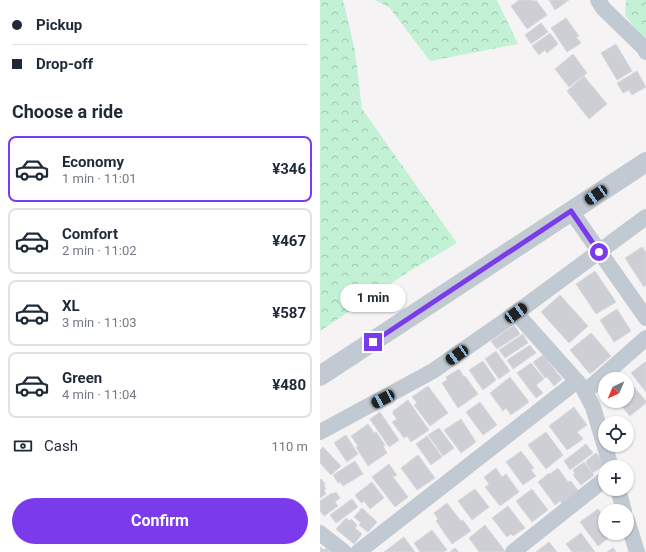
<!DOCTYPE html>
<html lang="en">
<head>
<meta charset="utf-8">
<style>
	body { margin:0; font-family:Roboto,sans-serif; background:#f6f6f7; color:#1f2937; height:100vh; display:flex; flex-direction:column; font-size:15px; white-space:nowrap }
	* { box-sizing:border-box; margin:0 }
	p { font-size:13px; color:#747a83 }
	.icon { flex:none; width:22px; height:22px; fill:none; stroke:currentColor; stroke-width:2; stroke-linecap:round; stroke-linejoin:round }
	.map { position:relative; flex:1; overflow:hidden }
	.drawer { display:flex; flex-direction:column; background:#fff; width:320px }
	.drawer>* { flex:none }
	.top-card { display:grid; align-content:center; height:88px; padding:0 12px; background:#fff }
	.needle { width:26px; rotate:224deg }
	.controls { position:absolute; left:278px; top:372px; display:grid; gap:8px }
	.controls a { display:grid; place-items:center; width:36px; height:36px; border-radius:50%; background:#fff; box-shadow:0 1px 3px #0004; font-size:20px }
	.end { position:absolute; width:18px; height:18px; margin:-9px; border:5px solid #7c3aed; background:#fff; box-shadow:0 0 0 2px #fff }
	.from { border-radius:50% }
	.bubble { position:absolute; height:28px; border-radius:14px; background:#fff; box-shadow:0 1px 3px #0004; font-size:13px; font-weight:700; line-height:28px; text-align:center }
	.car { position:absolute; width:12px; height:24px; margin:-12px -6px; border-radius:5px; box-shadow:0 0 3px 1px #0007; background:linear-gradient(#222 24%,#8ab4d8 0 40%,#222 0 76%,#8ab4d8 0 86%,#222 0) }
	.top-card b { display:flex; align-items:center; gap:14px; height:38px; font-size:15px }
	.top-card b+b { border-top:1px solid #e0e1e3 }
	.top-card i { width:10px; height:10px; background:#1f2937 }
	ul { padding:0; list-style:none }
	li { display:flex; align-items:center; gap:12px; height:66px; margin:0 8px 6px; padding:0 4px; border:2px solid #e0e1e3; border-radius:8px }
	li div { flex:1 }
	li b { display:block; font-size:15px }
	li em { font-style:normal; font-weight:700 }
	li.active { border-color:#7c3aed }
	li>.icon { width:36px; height:36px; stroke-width:1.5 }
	h2 { padding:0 12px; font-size:18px; line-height:48px }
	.pay { display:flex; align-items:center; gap:10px; height:44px; padding:0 12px; font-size:15px }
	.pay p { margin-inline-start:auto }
	.cta { display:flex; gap:8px; margin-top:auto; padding:8px 12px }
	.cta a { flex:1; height:46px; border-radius:24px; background:#7c3aed; color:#fff; font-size:16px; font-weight:700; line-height:46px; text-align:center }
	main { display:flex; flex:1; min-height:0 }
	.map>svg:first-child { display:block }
</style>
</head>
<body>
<main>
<section class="drawer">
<div class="top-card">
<b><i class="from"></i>Pickup</b>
<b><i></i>Drop-off</b>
</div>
<h2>Choose a ride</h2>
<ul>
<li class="active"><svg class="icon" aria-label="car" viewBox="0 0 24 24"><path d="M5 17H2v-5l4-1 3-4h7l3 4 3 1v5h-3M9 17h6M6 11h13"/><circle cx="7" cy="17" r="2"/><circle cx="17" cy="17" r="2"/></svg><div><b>Economy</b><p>1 min · 11:01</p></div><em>¥346</em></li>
<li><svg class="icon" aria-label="car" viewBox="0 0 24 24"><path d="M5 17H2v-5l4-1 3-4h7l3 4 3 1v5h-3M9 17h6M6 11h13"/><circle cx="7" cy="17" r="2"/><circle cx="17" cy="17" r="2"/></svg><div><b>Comfort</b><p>2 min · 11:02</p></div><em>¥467</em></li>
<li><svg class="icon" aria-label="car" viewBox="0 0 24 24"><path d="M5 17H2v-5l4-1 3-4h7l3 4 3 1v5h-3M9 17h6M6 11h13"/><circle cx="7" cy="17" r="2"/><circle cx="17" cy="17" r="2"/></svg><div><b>XL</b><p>3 min · 11:03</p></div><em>¥587</em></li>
<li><svg class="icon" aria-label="car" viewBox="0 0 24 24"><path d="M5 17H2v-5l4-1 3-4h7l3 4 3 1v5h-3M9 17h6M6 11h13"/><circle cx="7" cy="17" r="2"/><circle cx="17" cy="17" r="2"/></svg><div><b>Green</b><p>4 min · 11:04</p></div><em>¥480</em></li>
</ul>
<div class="pay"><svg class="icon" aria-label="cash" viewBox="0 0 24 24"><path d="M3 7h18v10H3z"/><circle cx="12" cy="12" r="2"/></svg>Cash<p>110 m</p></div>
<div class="cta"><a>Confirm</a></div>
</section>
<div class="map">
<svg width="326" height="552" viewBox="0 0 326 552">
	<defs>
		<pattern id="forest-crowns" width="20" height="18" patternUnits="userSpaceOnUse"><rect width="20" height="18" fill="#c3f1d5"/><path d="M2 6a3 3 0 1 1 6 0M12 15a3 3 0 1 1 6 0" fill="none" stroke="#a0c6b0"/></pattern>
	</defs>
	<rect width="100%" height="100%" fill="#f5f3f3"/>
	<path fill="url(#forest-crowns)" d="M0,0H23L35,51L42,109L137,243L88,272L0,331Z
		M55,0H177L198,44L110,61L69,7Z
		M306,0H326V42L305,15Z"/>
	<path fill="#cdcfd5" stroke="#d7d9de" d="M199,0H213L214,2L216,0L227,15L207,29L191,6Z
		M229,0H249L235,10Z
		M246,18L259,36L256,37L261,43L247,52L231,28Z
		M221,23L228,32L211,44L205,35Z
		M230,33L238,44L227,53L225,50L219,55L212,46Z
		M296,44L312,71L297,80L281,53Z
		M253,54L267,73L249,87L235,69Z
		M317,71L326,87L312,95L309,90L303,93L297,83Z
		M264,76L287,104L269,119L247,91Z
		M322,247L326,252V285L324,287L305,258Z
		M275,271L296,302L276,314L256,284Z
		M240,295L268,326L249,343L221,312Z
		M297,309L311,331L294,342L280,320Z
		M194,325L200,334L177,349L171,341Z
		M271,333L291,356L270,374L250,350Z
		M203,334L208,343L185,358L179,350Z
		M210,345L216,353L193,369L187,360Z
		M176,351L190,371L179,379L165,359Z
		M223,355L242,379L234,386L227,377L225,378L213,362Z
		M163,361L176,380L163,390L149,370Z
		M325,362L326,363V392L311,373Z
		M211,363L224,379L216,385L223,393L216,398L197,373Z
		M139,369L144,377L145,376L158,394L138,408L122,383L127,380L126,377Z
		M190,377L209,402L191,415L186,408L183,411L170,393Z
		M307,379L326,401V403L310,416L297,401H307Z
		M108,386L128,413L110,426L94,405L97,403L92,397Z
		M88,400L109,430L91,442L87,436L84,438L72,422L77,419L73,414V411Z
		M160,402L177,425L163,435L146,412Z
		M254,407L267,425L257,432L263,439L247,450L229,426Z
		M60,412L79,440L69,447L50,419Z
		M141,419L156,442L141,453L124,430Z
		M48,424L54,433L56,432L65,445L63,446L67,453L48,466L36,447L38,446L31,436Z
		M119,428L134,448L123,456L108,435Z
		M226,432L243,455L226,469L208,445Z
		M26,435L38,454L27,462L14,443Z
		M107,436L122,457L111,465L96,444Z
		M266,444L273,453L250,470L244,461Z
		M3,447L21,466L11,475L0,463V450Z
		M201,451L214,468L211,470L216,476L203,485L186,462Z
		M276,453L285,464L273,473L266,463L267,462L266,461Z
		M98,455L115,478L97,490L81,468Z
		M35,461L43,474L23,486L20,482L18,483L13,475Z
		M264,462L274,475L261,485L253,475L255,473L253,470Z
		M69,464L77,475L73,477L88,497L75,507L52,477Z
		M176,468L182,477L186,474L199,492L180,506L165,487L169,484L164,477Z
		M238,468L248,482L251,481L259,492L242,504L240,501L235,505L218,482L229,473L230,474Z
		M1,479L5,484L4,486L6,489L4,490L6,494L0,498V480Z
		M52,482L64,498L50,509L44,501L41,503L35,495Z
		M155,489L169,507L152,520L138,501Z
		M212,489L228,510L212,522L196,501Z
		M16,492L20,498L15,502L18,506L4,516L0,511V501L12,493L13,494Z
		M32,499L38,507L16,523L10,515Z
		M127,503L141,521L143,520L151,531L132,544L116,521L118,519L114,513Z
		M188,506L205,528L193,536L191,534L187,537L172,518Z
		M42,508L57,522L48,532L39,525L41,523L34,517Z
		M278,509L285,518V533H295L278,546L260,522Z
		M26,518L30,521L31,519L37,525L35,528L42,534L34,544L16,529Z
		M165,525L185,551L183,552H159L149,538Z
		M112,530L127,550L124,552H100L94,543Z
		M261,533L275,552H252L246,544Z
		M84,537L95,552H64Z
		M229,542L237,552H216Z
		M0,547L4,550L6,548L10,552H0Z
		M135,548L139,552H130Z
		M293,548L296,552H287Z"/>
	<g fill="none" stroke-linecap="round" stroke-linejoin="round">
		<path stroke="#c1cad2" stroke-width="16" d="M278,0L283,8L324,48L326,52
			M251,211L326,318
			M196,313L263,388L273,407L291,467
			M265,392L326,338
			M0,432L113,371L196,313L326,217
			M298,489L304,511
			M307,520L317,552
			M0,533L24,552
			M38,552L257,381
			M193,552L285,479"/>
		<path stroke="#c1cad2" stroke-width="20" d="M0,376L326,162"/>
	</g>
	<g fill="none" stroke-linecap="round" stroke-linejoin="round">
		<path stroke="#7c3aed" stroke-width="5" d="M53,342L251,211L279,252"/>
	</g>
</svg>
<div class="controls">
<a><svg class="needle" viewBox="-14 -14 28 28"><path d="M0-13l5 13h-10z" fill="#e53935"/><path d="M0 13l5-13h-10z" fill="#747a83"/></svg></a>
<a><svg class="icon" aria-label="locate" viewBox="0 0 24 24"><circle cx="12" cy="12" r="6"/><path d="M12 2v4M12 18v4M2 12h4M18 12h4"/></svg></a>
<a>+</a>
<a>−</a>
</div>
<i class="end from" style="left:279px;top:252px"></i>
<i class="end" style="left:53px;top:342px"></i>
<div class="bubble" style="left:20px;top:284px;width:66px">1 min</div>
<i class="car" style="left:276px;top:195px;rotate:236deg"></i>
<i class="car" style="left:196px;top:313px;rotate:54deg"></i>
<i class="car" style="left:137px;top:355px;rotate:235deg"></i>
<i class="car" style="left:63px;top:399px;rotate:242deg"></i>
</div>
</main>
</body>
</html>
